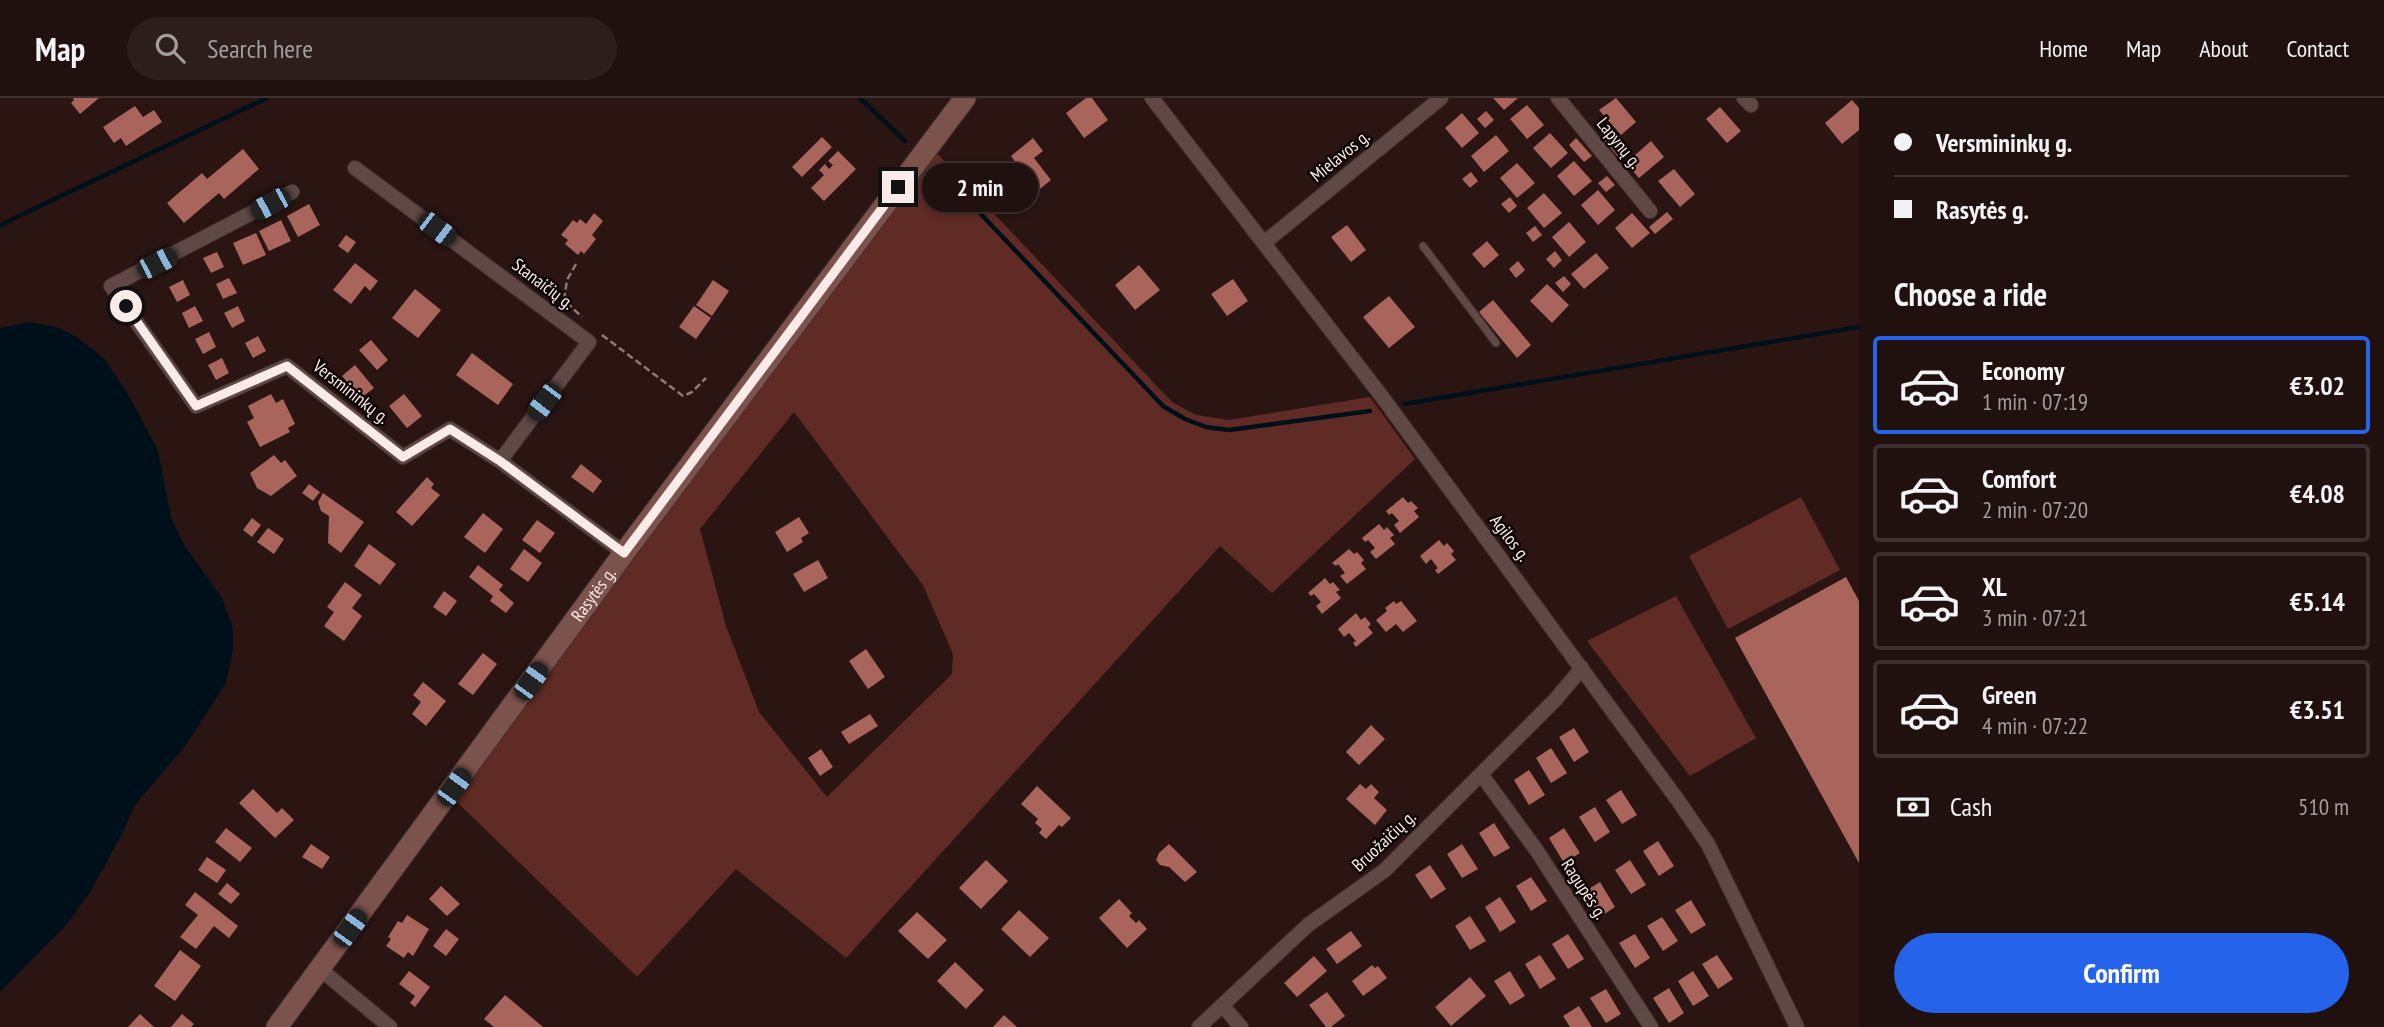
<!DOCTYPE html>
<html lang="en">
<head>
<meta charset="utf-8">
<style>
	body { margin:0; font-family:"PT Sans Narrow",sans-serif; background:#2d1e1c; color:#f1f3f6; height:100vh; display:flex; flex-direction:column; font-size:26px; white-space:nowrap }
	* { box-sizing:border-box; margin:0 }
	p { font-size:23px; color:#a29d9e }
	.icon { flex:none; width:38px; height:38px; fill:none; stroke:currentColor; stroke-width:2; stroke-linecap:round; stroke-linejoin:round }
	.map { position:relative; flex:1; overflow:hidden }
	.side { display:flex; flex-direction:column; background:#20100e; width:525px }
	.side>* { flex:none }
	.banner { display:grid; align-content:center; height:154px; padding:0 35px; background:#20100e }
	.end { position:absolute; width:32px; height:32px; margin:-16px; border:9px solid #fbebe8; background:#111; box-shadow:0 0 0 4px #111 }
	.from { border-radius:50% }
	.bubble { position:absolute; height:49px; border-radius:24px; background:#20100e; box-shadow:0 4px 10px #0003,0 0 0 2px #3d302e; font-size:23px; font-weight:700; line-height:49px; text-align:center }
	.car { position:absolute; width:21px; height:42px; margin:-21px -10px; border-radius:9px; box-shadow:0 0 5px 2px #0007; background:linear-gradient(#222 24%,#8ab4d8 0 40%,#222 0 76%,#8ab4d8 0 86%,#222 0) }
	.banner b { display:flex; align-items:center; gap:24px; height:66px; font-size:26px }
	.banner b+b { border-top:2px solid #3d302e }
	.banner i { width:18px; height:18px; background:#f1f3f6 }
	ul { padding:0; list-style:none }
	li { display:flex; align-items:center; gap:21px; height:98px; margin:0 14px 10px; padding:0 21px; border:4px solid #3d302e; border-radius:7px }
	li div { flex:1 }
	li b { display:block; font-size:26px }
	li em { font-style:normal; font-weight:700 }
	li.current { border-color:#2563eb }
	li>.icon { width:63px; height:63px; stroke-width:1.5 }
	h2 { padding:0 35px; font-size:32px; line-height:84px }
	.pay { display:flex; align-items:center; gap:18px; height:77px; padding:0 35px; font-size:26px }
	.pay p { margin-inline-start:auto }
	.button { display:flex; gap:14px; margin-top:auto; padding:14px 35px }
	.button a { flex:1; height:80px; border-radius:42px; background:#2563eb; color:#fff; font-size:28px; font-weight:700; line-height:80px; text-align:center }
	header { display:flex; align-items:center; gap:42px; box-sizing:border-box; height:98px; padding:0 35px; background:#20100e; border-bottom:2px solid #3d302e }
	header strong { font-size:33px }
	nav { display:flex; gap:38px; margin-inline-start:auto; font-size:24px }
	.search { width:490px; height:63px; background:#2d1e1c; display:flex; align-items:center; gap:18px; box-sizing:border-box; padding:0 24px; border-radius:38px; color:#a29d9e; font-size:26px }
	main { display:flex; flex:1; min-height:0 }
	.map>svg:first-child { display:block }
</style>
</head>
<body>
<header>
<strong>Map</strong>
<div class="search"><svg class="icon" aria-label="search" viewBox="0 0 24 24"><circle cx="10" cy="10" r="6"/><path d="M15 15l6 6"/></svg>Search here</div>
<nav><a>Home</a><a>Map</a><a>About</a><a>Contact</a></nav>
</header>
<main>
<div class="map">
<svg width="1859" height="929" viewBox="0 0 1859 929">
	<rect width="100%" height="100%" fill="#2a1513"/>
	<path fill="#5f2b24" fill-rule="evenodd" d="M933,51L1172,304L1196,317L1229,322L1370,299L1415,361L1272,495L1220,448L846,860L736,771L637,879L456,703ZM794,314L923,487L953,556L952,576L827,699L759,614L726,528L700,431Z
		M1801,399L1840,472L1728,531L1689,458Z
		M1676,498L1756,640L1690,678L1587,543Z"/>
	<path fill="#00101a" d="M29,224L57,229L75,238L104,260L126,293L158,352L171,419L185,448L222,500L233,530V553L226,585L186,647L134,708L124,732L92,791L67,826L0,894V230Z"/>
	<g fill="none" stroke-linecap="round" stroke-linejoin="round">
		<path stroke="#00101a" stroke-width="4.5" d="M860,0L905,43
			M941,74L1163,308L1185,321L1206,329L1229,332L1370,313
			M0,127L267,0
			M1404,306L1859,229"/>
	</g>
	<path fill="#a9655b" d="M73,0H99L80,16L71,5L74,2Z
		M1086,0H1092L1108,22L1084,40L1066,15Z
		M1493,0H1518L1504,12Z
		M1616,0L1636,24L1621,37L1599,12Z
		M1852,2L1859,10V32L1842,46L1825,25Z
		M1527,7L1544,27L1527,41L1510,21Z
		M135,8L143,19L154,12L162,24L126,48L121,40L114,45L103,29Z
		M1720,9L1741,33L1727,45L1706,21Z
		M1486,13L1494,22L1485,30L1477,21Z
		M1462,15L1479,35L1462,50L1445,30Z
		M1550,35L1568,55L1551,70L1533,50Z
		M1611,36L1627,54L1619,60L1604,42Z
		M1496,37L1509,53L1484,74L1471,58Z
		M822,39L832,49L802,79L792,69Z
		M1033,40L1043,53L1034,60L1051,82L1030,99L1024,90L1031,85L1011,58Z
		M1576,40L1592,58L1584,64L1569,47Z
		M1651,43L1664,59L1639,80L1626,65Z
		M243,51L259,71L224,101L219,95L184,125L167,105L202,75L207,81Z
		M838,53L856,71L824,103L811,90L824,77L819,72L825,66L829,71L833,67L828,63Z
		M1574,63L1592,83L1574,98L1557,78Z
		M1517,65L1535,85L1517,100L1500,80Z
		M1674,71L1695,96L1680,109L1658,83Z
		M1471,74L1478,83L1470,90L1462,81Z
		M1607,78L1615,87L1606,94L1598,85Z
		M1598,92L1615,112L1598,127L1581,107Z
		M1544,95L1562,115L1544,130L1527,110Z
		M1510,99L1517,108L1509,115L1501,106Z
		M309,106L320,127L298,139L287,118Z
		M1667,114L1673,121L1655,136L1649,129Z
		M594,115L603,123L592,137L596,141L584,156L581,153L578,157L565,146L568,142L561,137L573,122L577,125L580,121L586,126Z
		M1632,115L1650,135L1632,150L1615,130Z
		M281,122L291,143L269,153L259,133Z
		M1569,124L1586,144L1569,159L1552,139Z
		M1347,127L1366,152L1351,164L1331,139Z
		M1535,128L1542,137L1533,144L1526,135Z
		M256,135L266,157L243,167L233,145Z
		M346,137L356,144L348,155L338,148Z
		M1487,143L1499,157L1484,170L1472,156Z
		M1555,153L1562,162L1554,170L1546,161Z
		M217,154L224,169L211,175L203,160Z
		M1596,155L1609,170L1584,191L1571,176Z
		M1518,163L1525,172L1516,180L1509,171Z
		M355,165L378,183L370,193L365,188L351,206L333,192Z
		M1139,167L1160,192L1135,212L1115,187Z
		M1564,178L1571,186L1563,194L1555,185Z
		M229,180L237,195L223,201L216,186Z
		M1233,181L1248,203L1227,218L1211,196Z
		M183,182L190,197L177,204L169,189Z
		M713,182L729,193L712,218L696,207Z
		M1547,186L1569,207L1552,225L1530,203Z
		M415,191L441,212L418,240L392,220Z
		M1389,198L1415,229L1389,250L1363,219Z
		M1493,202L1531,247L1517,260L1479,214Z
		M195,208L203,223L189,230L182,215Z
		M238,208L245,223L232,230L224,215Z
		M694,208L711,220L696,241L679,229Z
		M209,234L216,249L203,256L195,241Z
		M258,238L266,253L253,260L245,245Z
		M371,242L388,262L377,272L359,252Z
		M472,255L513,286L498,307L456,277Z
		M222,260L229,275L216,282L208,267Z
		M355,267L374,290L361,300L342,278Z
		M271,296L276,305L283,301L295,326L288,330L290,334L260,349L247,324L254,320L248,308Z
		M404,296L422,318L407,330L389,308Z
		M274,357L281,365L285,362L297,378L271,398L257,390L250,375Z
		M581,366L602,383L593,395L571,379Z
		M427,379L434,386L431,390L440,397L412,428L396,414Z
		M309,386L320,394L313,403L302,395Z
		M323,395L364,424L341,455L328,445L329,418L321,413L318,404Z
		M1403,399L1408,405L1411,403L1418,410L1414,413L1419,419L1400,435L1394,427L1399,423L1392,415L1389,417L1386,413Z
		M483,415L503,431L485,455L464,439Z
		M799,419L809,435L801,440L803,444L787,454L775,434Z
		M252,420L261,427L252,439L243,432Z
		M537,422L555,435L540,455L522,442Z
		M1379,426L1384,432L1387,429L1394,437L1390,440L1395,446L1376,461L1370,454L1375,450L1368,442L1365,444L1362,440Z
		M268,430L284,441L274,456L257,444Z
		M1439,442L1444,448L1447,445L1454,453L1451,456L1456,462L1438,476L1435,472L1438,470L1431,461L1426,466L1420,458Z
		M369,446L396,466L380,487L354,468Z
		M524,451L542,465L528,484L510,471Z
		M1349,451L1354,456L1357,454L1364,462L1361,465L1366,471L1347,486L1340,478L1345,475L1338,466L1336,468L1332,465Z
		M818,462L828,480L804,494L793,476Z
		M478,467L503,487L499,492L514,505L506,515L490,503L493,498L469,479Z
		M1846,479L1859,503V765L1735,540Z
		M1325,480L1330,486L1333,484L1340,492L1336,494L1341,500L1322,516L1316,508L1321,504L1314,496L1311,498L1308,495Z
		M345,484L362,497L352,510L362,518L344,543L324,528L334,514L327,509Z
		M444,493L457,503L446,518L433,509Z
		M1394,503L1396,506L1401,503L1417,523L1403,534L1396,526L1386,534L1376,522L1387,513L1385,510Z
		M1356,515L1361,522L1365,519L1371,526L1368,529L1373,535L1356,549L1353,545L1356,543L1349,535L1344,539L1338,531Z
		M866,551L885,579L868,591L849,563Z
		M483,555L497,566L473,597L458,586Z
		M423,584L446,603L426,628L412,616L421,604L413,597Z
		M870,616L878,628L849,646L841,634Z
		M1371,627L1385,641L1359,667L1346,654Z
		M1574,630L1589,654L1574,664L1559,639Z
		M1551,650L1567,675L1551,685L1536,660Z
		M821,651L833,669L820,678L808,660Z
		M1529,672L1545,697L1529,707L1514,682Z
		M1360,686L1366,691L1371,686L1379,694L1374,700L1387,712L1375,727L1346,701Z
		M1037,688L1071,720L1062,729L1059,727L1046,741L1039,735L1042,731L1035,725L1038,721L1021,706Z
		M253,691L277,715L282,710L294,722L275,740L239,705Z
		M1621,692L1637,717L1622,726L1606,702Z
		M1595,709L1610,734L1595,744L1579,719Z
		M1494,725L1510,750L1494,759L1479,735Z
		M226,730L252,750L240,764L215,744Z
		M1564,730L1580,755L1564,765L1549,740Z
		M1658,743L1674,768L1659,778L1643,753Z
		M311,746L330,759L322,771L302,759Z
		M1169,746L1197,774L1185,784L1169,769L1160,767L1156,762L1159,755Z
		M1462,746L1478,771L1462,780L1447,756Z
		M207,759L226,772L217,785L198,772Z
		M986,762L1008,783L981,811L959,790Z
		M1630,762L1646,787L1631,796L1615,772Z
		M1430,767L1446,791L1431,801L1415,777Z
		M1531,779L1547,803L1531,813L1516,788Z
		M1600,784L1615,809L1600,819L1584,794Z
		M227,785L240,796L231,806L218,796Z
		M441,788L460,806L447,818L429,801Z
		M195,794L238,828L229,840L214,828L196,851L180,839L198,817L185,807Z
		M1500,799L1516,824L1500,834L1485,809Z
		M1119,801L1132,815L1129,818L1136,825L1139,822L1147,831L1127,850L1099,820Z
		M1691,802L1706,827L1691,836L1675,812Z
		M1019,812L1049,840L1030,859L1001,831Z
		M917,814L947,842L928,861L898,833Z
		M407,817L429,831L413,858L408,854L404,860L386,848L391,841L388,839L398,823L402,825Z
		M1470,818L1486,843L1470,852L1455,828Z
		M1662,819L1678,843L1663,853L1647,828Z
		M446,831L459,841L446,858L433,848Z
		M1351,833L1362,848L1337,866L1326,851Z
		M1568,836L1584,861L1568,871L1552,846Z
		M1635,836L1650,860L1635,870L1619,845Z
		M180,852L201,868L175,903L154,888Z
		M1540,857L1556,881L1540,891L1525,866Z
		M1717,857L1733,881L1718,891L1702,866Z
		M1314,858L1327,873L1297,899L1284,885Z
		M955,864L984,892L966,911L937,883Z
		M1372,867L1375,870L1378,868L1387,880L1363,898L1352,883Z
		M409,873L430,889L415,909L410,905L415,898L399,886Z
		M1510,873L1525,898L1510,907L1494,883Z
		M1693,873L1709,898L1693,908L1678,883Z
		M1470,879L1486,898L1451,928L1435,909Z
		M1669,890L1684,915L1669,925L1653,900Z
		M1606,891L1621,916L1606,925L1590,900Z
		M1327,894L1345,918L1331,929H1326L1309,907Z
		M505,897L543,929H494L484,921Z
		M1579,908L1592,929H1570L1563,918Z
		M140,916L154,929H128Z
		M182,916L194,926L191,929H171Z
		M1004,917L1017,929H993Z"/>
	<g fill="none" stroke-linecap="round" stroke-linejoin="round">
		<g stroke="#413130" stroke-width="9">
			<path id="lane" d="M1423,148L1496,245"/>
		</g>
		<g stroke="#413130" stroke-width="16">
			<path id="street" d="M1152,0L1383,300L1677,701L1708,746L1797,929
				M1558,0L1650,113
				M1744,0L1751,7
				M355,70L589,244L500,363
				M292,94L111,188L196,308L287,268L403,359L450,331L500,363L624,455
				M1264,145L1441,0
				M1481,676L1537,753L1651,929
				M320,871L390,929
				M1222,907L1241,929
				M1199,929L1308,827L1385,772L1555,602L1582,570"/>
		</g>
		<g stroke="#413130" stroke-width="23">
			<g id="secondary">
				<path id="s1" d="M277,929L624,455L965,0"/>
			</g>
		</g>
		<path stroke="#8d7a77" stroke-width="2.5" stroke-dasharray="7 3.5" stroke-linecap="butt" d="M576,166L567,182L564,202L582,219
			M602,237L683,298L692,294L706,280"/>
		<use href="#lane" stroke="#604844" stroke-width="7"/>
		<use href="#street" stroke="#604844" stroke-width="14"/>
		<use href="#secondary" stroke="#7c524c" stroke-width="21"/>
	</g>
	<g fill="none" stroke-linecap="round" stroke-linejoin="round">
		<path stroke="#fbebe8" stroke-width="9" d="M126,208L196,308L287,268L403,359L450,331L500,363L624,455L898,89"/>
	</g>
	<g text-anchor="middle" stroke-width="5" stroke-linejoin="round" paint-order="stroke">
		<g font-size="18" fill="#fbebe8" stroke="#0c0504">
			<text transform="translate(1619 45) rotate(51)" y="6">Lapynų g.</text>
			<text transform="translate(1340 58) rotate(-39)" y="6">Mielavos g.</text>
			<text transform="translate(543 186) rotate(37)" y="6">Stanaičių g.</text>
			<text transform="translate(351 294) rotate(38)" y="6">Versmininkų g.</text>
			<text transform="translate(1510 440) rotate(53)" y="6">Agilos g.</text>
			<text dy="6" stroke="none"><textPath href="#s1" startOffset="536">Rasytės g.</textPath></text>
			<text transform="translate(1384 743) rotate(-43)" y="6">Bruožaičių g.</text>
			<text transform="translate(1584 791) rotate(57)" y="6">Ragupės g.</text>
		</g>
	</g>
</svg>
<i class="end from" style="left:126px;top:208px"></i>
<i class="end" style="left:898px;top:89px"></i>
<div class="bubble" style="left:922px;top:65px;width:116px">2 min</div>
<i class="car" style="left:270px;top:106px;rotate:242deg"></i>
<i class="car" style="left:437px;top:131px;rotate:127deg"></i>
<i class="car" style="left:157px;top:165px;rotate:63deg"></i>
<i class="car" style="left:544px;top:304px;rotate:217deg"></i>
<i class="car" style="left:531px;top:583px;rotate:36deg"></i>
<i class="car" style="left:454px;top:689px;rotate:36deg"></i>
<i class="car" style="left:350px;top:830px;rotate:36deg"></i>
</div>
<section class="side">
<div class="banner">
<b><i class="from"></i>Versmininkų g.</b>
<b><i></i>Rasytės g.</b>
</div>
<h2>Choose a ride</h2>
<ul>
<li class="current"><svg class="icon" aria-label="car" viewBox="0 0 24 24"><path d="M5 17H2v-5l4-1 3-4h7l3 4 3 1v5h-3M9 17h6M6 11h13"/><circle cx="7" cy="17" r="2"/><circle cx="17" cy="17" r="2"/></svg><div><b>Economy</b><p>1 min · 07:19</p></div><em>€3.02</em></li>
<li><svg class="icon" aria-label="car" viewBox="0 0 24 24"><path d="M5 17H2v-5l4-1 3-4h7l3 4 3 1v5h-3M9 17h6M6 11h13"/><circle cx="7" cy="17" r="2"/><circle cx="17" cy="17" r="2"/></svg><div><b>Comfort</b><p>2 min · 07:20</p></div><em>€4.08</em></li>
<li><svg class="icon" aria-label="car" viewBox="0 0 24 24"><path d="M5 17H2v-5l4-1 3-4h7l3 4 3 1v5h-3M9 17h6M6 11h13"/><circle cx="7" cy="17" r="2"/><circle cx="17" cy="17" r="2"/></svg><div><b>XL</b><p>3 min · 07:21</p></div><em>€5.14</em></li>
<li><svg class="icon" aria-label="car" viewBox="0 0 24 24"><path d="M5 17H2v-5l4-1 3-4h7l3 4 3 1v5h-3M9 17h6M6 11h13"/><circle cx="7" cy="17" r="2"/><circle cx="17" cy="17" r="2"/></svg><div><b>Green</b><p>4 min · 07:22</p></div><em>€3.51</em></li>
</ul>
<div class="pay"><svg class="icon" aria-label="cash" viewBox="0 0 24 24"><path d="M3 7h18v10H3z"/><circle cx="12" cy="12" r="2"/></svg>Cash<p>510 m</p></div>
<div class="button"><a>Confirm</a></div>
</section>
</main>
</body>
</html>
